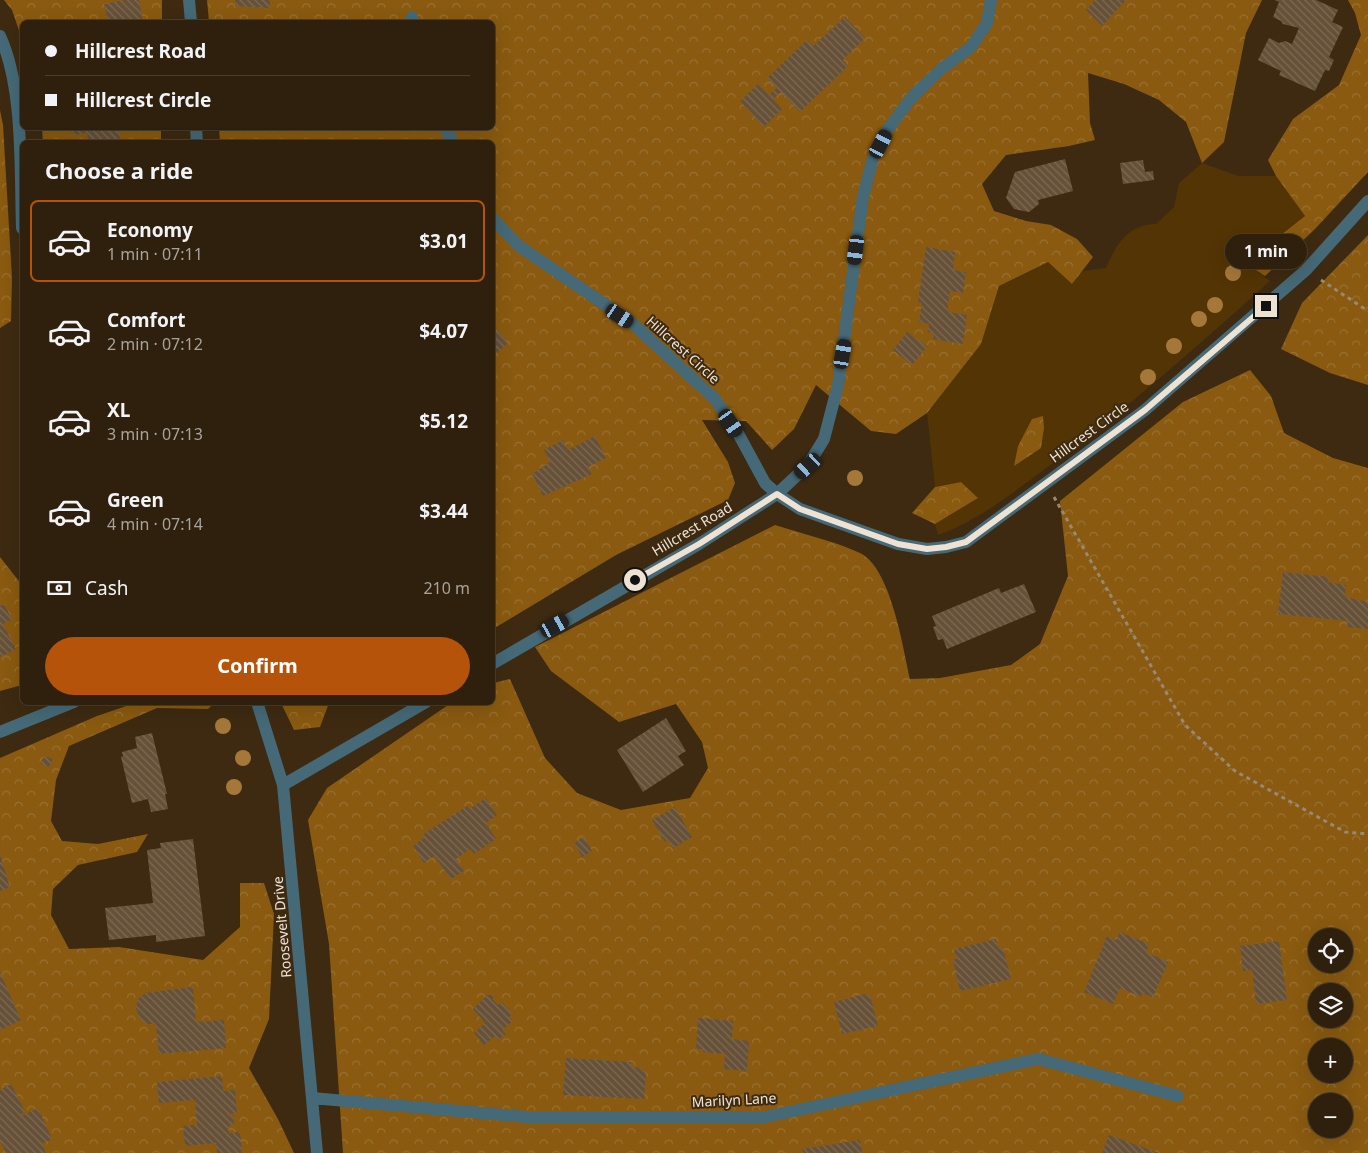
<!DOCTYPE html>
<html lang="en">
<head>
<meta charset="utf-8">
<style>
	body { margin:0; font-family:"Noto Sans",sans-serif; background:#3a2d1b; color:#f1f3f6; height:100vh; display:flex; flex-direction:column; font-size:19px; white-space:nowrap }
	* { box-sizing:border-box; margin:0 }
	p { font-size:16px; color:#a7a39d }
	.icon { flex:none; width:28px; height:28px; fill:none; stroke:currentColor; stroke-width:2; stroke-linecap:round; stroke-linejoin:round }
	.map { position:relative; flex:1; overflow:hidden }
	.sheet { position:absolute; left:20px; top:140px; width:475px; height:565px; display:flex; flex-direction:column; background:#2e200d; border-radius:8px; box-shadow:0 5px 20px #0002,0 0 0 1px #493e2e }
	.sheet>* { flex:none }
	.guide { position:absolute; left:20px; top:20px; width:475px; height:110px; border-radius:8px; box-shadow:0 5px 20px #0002,0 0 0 1px #493e2e; display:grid; align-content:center; height:110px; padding:0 25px; background:#2e200d }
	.controls { position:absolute; left:1308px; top:928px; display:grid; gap:10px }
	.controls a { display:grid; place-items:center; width:45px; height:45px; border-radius:50%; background:#2e200d; box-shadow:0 5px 20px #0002,0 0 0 1px #493e2e; font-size:25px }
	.end { position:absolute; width:22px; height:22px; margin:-11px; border:6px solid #eee2d3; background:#111; box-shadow:0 0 0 2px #111 }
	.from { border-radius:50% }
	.bubble { position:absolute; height:35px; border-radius:18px; background:#2e200d; box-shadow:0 5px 20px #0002,0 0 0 1px #493e2e; font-size:16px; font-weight:700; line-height:35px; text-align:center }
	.car { position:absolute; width:15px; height:30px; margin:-15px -8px; border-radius:6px; box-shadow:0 0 4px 1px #0007; background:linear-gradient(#222 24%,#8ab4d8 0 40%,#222 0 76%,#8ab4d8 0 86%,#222 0) }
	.guide b { display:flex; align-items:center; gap:18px; height:48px; font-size:19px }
	.guide b+b { border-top:1px solid #493e2e }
	.guide i { width:12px; height:12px; background:#f1f3f6 }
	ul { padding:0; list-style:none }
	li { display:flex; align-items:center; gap:15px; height:82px; margin:0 10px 8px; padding:0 15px; border:2px solid transparent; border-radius:8px }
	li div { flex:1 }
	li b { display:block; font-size:19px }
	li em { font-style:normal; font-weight:700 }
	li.on { border-color:#b45309 }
	li>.icon { width:45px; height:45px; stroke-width:1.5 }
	h2 { padding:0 25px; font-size:22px; line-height:60px }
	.pay { display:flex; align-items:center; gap:12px; height:55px; padding:0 25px; font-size:19px }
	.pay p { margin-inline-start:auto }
	.action { display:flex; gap:10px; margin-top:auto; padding:10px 25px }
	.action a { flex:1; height:58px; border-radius:30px; background:#b45309; color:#fff; font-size:20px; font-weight:700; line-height:58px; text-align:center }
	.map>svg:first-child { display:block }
</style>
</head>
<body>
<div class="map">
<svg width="1368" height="1153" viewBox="0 0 1368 1153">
	<defs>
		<pattern id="forest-crowns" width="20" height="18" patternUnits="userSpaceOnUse" patternTransform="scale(1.25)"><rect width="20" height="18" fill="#895a10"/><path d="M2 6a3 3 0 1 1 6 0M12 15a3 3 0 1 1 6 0" fill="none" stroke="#9a7132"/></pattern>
		<pattern id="building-back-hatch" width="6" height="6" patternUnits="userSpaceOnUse" patternTransform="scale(1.25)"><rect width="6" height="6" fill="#665138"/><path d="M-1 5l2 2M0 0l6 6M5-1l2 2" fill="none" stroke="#7c6a54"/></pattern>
	</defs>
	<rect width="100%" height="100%" fill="#3d2a11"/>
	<path fill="#533404" d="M1202,163L1238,176H1276L1305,216L1246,263L1270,281C1197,347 1124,411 1045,469C1011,494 978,521 938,535L935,524L978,498L961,482L935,487L927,413L981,344L999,286L1048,262L1072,284L1082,271L1106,268C1116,244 1128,225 1156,224L1174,207L1179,183Z"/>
	<path fill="url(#forest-crowns)" fill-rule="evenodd" d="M4,0H162V22H22V39L12,10Z
		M207,0H1262L1246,33L1224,142L1202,163L1186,122L1159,100L1124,84L1088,73L1090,123L1095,140L1069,146L1006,155L982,184L994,211L1026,221L1051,225L1077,239L1093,257L1072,284L1048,262L999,286L981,344L927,413L896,434L871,431L816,385L794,429L772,450L746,421L702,420L728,462L735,483L728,500L616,555L493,629L492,142H220L219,128H492V22H209Z
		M1348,0H1368V172L1314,230L1265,276L1245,263L1305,216L1276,176L1268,160L1293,119L1339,85L1361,35L1355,13Z
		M0,110L3,125L12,278L11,321L0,328Z
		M42,128H161V142H43Z
		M1368,235V385L1330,373L1281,349L1302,303Z
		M1250,370L1271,396L1284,433L1333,458L1368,468V1153H343L329,944L308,820L327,788L451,703L492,702L493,683L510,679L545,758L577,793L621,810L690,798L708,768L702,742L676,704L619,722L551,671L535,647L775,525C803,534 834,541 860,553C891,568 903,648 910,679L940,678L1011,665L1040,644L1068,576L1060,501L1183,402ZM1316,936H1344V964H1316ZM1316,991H1344V1019H1316ZM1316,1046H1344V1074H1316ZM1316,1101H1344V1129H1316Z
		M1043,416L1044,428L1041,448L1014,466L1018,446L1032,419Z
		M961,482L978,498L935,524L912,513L935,487Z
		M0,557L22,585V685L0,691Z
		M135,703H214L208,709L157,708L69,746L56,780L51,821L62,841L98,844L148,834L137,852L78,865L53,889L51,915L69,949L119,947L203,960L240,927V883H264L274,914L269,1019L249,1068L278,1119L294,1153H0V758L97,716Z
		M281,703H329L320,727L294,730Z"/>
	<path fill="url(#building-back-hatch)" d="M125,0H139L143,22H108L104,4Z
		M235,0H270V8L235,6Z
		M1095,0H1126L1102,26L1086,10Z
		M1275,0H1316L1338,10L1332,22L1343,27L1329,57L1334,60L1329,71L1325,70L1315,91L1279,75L1281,71L1258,60L1269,38L1279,43L1285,41L1292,44L1299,28L1283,24L1281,21L1273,17L1279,2Z
		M845,17L865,38L843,60L848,66L800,112L781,92L773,99L782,109L764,127L740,101L758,84L769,95L777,88L767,78L807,40L813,46Z
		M73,128H118L121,142H88L87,133L74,135Z
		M244,128H269V131Z
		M1065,159L1073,191L1038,200L1039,204L1029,212L1014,209L1006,198L1015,172Z
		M1143,160L1145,172L1153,171L1154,180L1123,184L1120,163Z
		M926,247L955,252L953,270L966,272L963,293L950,291L948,304V312L967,315L963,344L933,339L934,333L928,332L929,324L919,322L922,303L918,302Z
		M498,331L508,343L497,353L492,347V335Z
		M907,332L927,347L912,365L893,350Z
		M595,436L606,458L588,467L592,474L543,496L532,474L550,462L544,450L563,440L568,450Z
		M1283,572L1329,577L1328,582L1346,585L1345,597L1368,602V629L1347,627L1348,621L1278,614Z
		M1024,584L1036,612L947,649L943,639L938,640L933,627L936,626L932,616L999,588L1001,593Z
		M4,604L12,619L3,624L16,649L0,657V606Z
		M666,718L686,751L678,756L684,765L643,792L617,750Z
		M152,733L167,794H165L168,809L151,812L148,799L132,803L121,757L123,756L122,752L137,748L135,737Z
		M44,756L53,759L49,767L41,764Z
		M486,798L497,815L486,823L496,839L474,854L470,849L456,859L464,871L451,879L434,856L424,863L413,846L424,838L422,835L467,806L469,809Z
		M675,807L692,837L673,848L668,840L665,842L652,820Z
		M584,837L592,851L582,857L574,843Z
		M193,839L205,936L156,942V935L109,940L105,908L153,903L147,850L161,848L160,843Z
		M0,854L10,887L0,891Z
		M1120,932L1149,944L1146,952L1168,962L1153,997L1142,993L1141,997L1120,988L1113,1004L1084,992L1107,936L1116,940Z
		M996,939L999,949L1003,948L1011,979L960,991L953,960L957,959L954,949Z
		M1279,941L1287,1000L1256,1004L1252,970L1243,971L1240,946Z
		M0,972L21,1020L0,1030Z
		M193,987L196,1022L224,1020L226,1048L159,1054L156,1024H147L140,1019L136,1008L138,999L145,993Z
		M865,994L866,996L870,995L878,1026L842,1034L834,1002Z
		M487,995H493V1000L498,1005L502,1002L512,1014L509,1017L513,1021L502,1030L506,1034L498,1040L495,1036L484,1045L474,1033L485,1023L473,1009Z
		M698,1018L733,1021L732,1039L749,1041L747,1071L724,1069L725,1054L703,1052L704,1049H696Z
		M566,1058L631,1062V1067L641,1068V1071L646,1072L644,1099L563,1095Z
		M222,1076L223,1091L235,1090L237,1113L228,1114L227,1116L233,1115L234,1125L228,1126L229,1133L240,1132L242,1153H217L216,1143L185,1146L183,1126L197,1125L195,1100L159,1103L157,1082Z
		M11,1084L25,1112L21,1114V1116L38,1108L52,1139L42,1144L46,1153H6L0,1141V1090Z
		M1109,1135L1159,1153H1102Z
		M860,1140L862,1153H803L802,1149Z"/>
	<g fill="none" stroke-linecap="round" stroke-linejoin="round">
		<path stroke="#988975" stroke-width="3" stroke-dasharray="4 4" stroke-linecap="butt" d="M1321,280L1368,311
			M1054,497L1185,725L1235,771L1345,832L1368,834"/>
		<path stroke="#456976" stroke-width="12" d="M189,0L191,22
			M991,0L987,23L971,47L941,69L911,98L888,129L873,158L863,196L838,385L824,439L808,465L777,494L800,509L898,544L927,549L946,547L966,542L1145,410L1306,270L1368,201
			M412,17L413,22
			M0,36C24,88 20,171 22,228
			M196,128L197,142
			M445,128L453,142
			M492,218L519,246L632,323L715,399L739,435L765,483L777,494L699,544L492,664
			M257,702L283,785L317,1153
			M0,732L74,702
			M283,785L426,702
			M312,1098L527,1117H765L1038,1059L1178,1096"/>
	</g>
	<g fill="#a5783a">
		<circle cx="1233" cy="273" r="8"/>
		<circle cx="1215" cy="305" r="8"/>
		<circle cx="1199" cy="319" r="8"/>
		<circle cx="1174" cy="346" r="8"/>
		<circle cx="1148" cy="377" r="8"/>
		<circle cx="855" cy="478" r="8"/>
		<circle cx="223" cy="726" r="8"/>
		<circle cx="243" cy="758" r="8"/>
		<circle cx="234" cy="787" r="8"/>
	</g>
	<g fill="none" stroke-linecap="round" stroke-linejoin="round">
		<path stroke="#eee2d3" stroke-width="6" d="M635,580L699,544L777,494L800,509L898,544L927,549L946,547L966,542L1145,410L1266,306"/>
	</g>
	<g text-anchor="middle" stroke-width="4" stroke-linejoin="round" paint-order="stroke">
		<g font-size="14" fill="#eee2d3" stroke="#3d2a11">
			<text transform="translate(683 350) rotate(42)" y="5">Hillcrest Circle</text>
			<text transform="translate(1089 432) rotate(-36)" y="5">Hillcrest Circle</text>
			<text transform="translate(692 529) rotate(-31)" y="5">Hillcrest Road</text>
			<text transform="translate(282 927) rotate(-95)" y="5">Roosevelt Drive</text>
			<text transform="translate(734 1100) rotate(-3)" y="5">Marilyn Lane</text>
		</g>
	</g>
</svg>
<div class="controls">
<a><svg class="icon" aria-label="locate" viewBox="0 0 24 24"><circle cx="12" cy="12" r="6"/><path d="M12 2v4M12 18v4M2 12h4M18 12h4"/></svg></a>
<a><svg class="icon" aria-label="layers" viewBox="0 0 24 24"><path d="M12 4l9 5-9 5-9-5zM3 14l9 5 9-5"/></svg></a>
<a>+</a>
<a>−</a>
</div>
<i class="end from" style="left:635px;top:580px"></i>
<i class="end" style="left:1266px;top:306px"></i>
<div class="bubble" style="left:1225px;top:234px;width:82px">1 min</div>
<i class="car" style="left:881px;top:144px;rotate:28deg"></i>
<i class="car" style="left:856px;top:250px;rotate:187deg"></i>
<i class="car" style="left:620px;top:316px;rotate:124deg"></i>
<i class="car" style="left:843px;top:354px;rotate:10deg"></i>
<i class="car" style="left:731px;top:423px;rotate:145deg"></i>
<i class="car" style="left:808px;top:466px;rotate:228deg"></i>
<i class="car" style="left:555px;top:626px;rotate:61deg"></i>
<div class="guide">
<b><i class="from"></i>Hillcrest Road</b>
<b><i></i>Hillcrest Circle</b>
</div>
<section class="sheet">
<h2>Choose a ride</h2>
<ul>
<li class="on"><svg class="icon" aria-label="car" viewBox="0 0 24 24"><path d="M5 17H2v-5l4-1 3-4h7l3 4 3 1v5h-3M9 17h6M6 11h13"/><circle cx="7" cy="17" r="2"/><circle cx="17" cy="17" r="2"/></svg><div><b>Economy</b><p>1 min · 07:11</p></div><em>$3.01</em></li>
<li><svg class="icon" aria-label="car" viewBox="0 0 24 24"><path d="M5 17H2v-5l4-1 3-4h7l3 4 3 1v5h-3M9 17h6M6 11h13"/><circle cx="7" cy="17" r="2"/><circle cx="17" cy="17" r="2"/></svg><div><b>Comfort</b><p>2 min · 07:12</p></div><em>$4.07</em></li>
<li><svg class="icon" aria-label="car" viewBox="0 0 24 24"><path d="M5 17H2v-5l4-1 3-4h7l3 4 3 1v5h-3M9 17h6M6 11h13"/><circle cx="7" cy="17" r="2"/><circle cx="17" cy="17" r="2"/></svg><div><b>XL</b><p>3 min · 07:13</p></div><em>$5.12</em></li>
<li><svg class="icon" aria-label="car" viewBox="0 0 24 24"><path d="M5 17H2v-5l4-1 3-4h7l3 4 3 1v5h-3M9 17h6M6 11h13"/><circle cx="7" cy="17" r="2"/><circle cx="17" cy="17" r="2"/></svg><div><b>Green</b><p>4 min · 07:14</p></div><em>$3.44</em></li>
</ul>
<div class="pay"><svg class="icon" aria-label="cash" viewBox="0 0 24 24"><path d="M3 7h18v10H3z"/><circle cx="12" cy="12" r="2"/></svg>Cash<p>210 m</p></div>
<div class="action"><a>Confirm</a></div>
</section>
</div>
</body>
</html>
